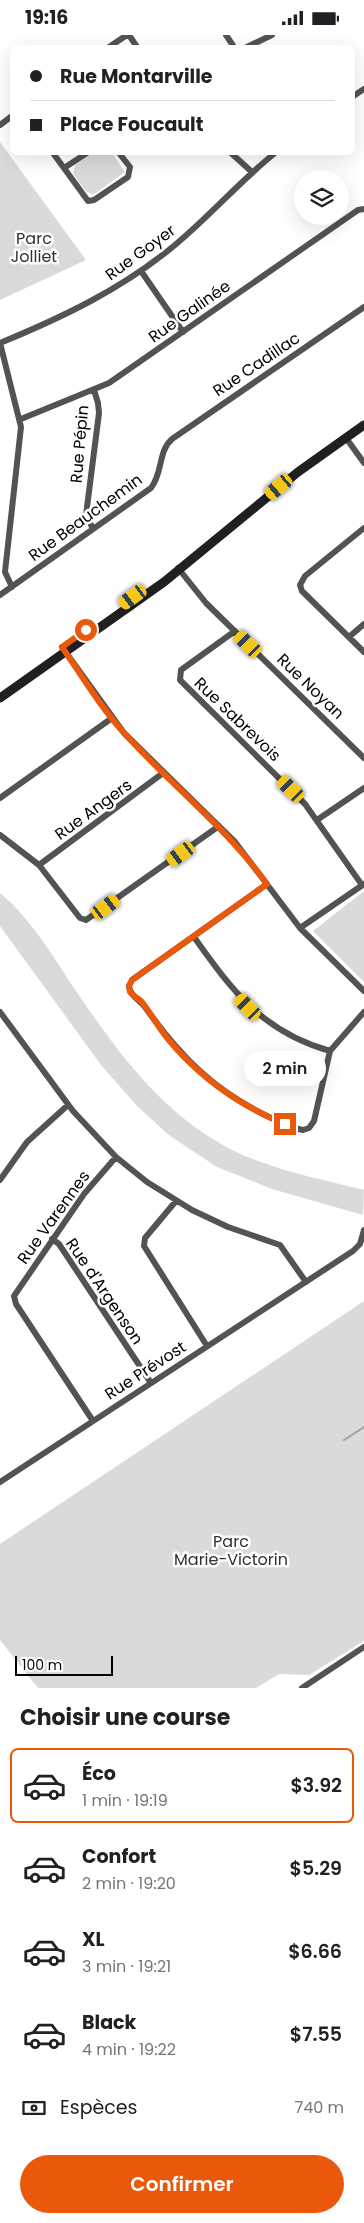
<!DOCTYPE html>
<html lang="fr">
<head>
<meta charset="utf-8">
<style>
	body { margin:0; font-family:Poppins,sans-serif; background:#f6f6f6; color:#202124; height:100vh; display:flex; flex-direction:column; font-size:19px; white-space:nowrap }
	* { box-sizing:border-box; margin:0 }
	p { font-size:16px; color:#757577 }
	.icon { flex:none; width:28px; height:28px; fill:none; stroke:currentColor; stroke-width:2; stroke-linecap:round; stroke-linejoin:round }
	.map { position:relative; height:1653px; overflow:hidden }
	.details { display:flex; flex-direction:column; background:#fff; flex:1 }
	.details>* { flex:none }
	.hud { position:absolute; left:10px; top:10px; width:345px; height:110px; border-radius:8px; box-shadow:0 5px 20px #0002; display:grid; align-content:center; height:110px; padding:0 20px; background:#fff }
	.buttons { position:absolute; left:294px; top:135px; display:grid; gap:10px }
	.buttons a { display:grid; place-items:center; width:55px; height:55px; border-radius:50%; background:#fff; box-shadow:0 5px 20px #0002; font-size:25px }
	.scale { position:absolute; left:15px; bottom:12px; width:98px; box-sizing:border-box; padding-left:5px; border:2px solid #000; border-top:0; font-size:14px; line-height:18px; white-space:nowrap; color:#000; -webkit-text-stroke:4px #fff; paint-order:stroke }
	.end { position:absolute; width:22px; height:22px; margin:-11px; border:6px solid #ea580c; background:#fff; box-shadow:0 0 0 2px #fff }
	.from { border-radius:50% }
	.bubble { position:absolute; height:35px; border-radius:18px; background:#fff; box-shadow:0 5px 20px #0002; font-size:16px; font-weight:600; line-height:35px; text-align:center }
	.car { position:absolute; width:15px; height:30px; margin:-15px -8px; border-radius:6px; box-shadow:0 0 4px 1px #0007; background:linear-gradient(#f5c518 24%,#345 0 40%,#f5c518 0 76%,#345 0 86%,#f5c518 0) }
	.hud b { display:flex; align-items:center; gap:18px; height:48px; font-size:19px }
	.hud b+b { border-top:1px solid #e0e0e0 }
	.hud i { width:12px; height:12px; background:#202124 }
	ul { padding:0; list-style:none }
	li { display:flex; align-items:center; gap:15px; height:75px; margin:0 10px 8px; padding:0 10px; border:2px solid transparent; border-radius:8px }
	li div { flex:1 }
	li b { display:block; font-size:19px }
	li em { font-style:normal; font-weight:600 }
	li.on { border-color:#ea580c }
	li>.icon { width:45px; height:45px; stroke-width:1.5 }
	h2 { padding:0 20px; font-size:22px; line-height:60px }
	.pay { display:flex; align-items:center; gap:12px; height:55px; padding:0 20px; font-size:19px }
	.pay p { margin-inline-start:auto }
	.cta { display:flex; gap:10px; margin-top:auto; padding:10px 20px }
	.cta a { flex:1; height:58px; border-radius:30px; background:#ea580c; color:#fff; font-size:20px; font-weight:600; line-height:58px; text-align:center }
	.status { display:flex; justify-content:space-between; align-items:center; height:35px; padding:0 25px; background:#fff; direction:ltr }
	.status svg { height:14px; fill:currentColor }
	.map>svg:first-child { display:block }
</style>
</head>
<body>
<div class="status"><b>19:16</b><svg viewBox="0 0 49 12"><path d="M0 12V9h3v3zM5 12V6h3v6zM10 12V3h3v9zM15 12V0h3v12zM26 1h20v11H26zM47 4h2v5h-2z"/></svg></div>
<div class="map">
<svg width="364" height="1653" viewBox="0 0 364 1653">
	<rect width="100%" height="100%" fill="#fff"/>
	<path fill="#dadada" d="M0,107L86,225L0,265Z
		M93,118H112L125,137L93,160L86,156L73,139L75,130Z
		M364,856V947L313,896Z
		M0,858C35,887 59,932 85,969C130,1035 181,1098 258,1126C292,1139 329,1146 364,1155L363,1180L272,1154L217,1132L170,1101L137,1071L101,1030L0,891Z
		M364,1266V1606L309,1640L279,1639L256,1653H38L0,1605V1509Z"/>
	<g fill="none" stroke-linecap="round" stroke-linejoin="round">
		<path stroke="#a1a1a1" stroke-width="2" d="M344,1405L364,1392"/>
		<path stroke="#535353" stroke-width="6" d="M129,0L137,12
			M226,0L234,12
			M109,12L127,0
			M247,12L272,0
			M352,62L364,54
			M0,90L12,81
			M53,118L88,166L94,165L128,142L130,132L119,118
			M231,118L252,137
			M64,133L87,118
			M141,236L183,297
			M0,308C63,282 122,254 175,210C210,181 240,146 275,118
			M0,308L21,392L5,537L12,552
			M21,384L109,348L358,175L364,174
			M346,403L364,428
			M364,493L305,541L300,550L302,556L364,617
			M93,494L86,480L99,378L98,368L94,355
			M178,533L206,568L364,723
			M0,560L151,453C163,438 158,416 172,404L364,272
			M235,596L181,635L180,645L305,769L362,850
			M349,602L364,589
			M62,612L124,698L235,807L300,893L364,956
			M0,763L112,683
			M317,785L364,753
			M0,800L39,830L80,883L86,885L219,791
			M39,830L163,738
			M267,849L132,945L129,951C130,961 139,964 145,972C179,1020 213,1055 267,1081C278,1086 291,1093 303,1095L309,1093L314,1086L330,1016L364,977
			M300,893L364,849
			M194,902C233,957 263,997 330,1016
			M0,977L73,1076L116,1122L147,1147L192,1175L228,1192L280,1210L306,1247
			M0,1145L27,1107L68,1070
			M176,1166L145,1203L144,1211L207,1311
			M52,1204L59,1209L151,1348
			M93,1386L16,1269L14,1261L84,1159L116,1122
			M0,1447L353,1216L360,1209L364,1195
			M302,1653L364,1612"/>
		<path stroke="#202020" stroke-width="9" d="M0,663L164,547L298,437L364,390"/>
	</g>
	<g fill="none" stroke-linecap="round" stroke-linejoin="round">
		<path stroke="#ea580c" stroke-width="6" d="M86,595L62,612C82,641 101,673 125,699C172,751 226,792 267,849L132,945L129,951L130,957C133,961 138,963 142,967C151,979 159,993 168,1004C200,1043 239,1070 285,1089"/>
	</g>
	<g text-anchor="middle" stroke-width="5" stroke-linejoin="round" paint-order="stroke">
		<g font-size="16" fill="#313131" stroke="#fff">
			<text x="34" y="209">Parc<tspan x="34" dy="18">Jolliet</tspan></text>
			<text x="231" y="1512">Parc<tspan x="231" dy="18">Marie-Victorin</tspan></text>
		</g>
		<g font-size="16" fill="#000" stroke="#fff">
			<text transform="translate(140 217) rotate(-36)" y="6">Rue Goyer</text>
			<text transform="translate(189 276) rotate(-35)" y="6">Rue Galinée</text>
			<text transform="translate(256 329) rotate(-34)" y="6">Rue Cadillac</text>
			<text transform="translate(79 409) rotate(-85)" y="6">Rue Pépin</text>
			<text transform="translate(85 482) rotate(-36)" y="6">Rue Beauchemin</text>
			<text transform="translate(311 651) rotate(44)" y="6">Rue Noyan</text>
			<text transform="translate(238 684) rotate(44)" y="6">Rue Sabrevois</text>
			<text transform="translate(93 774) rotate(-36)" y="6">Rue Angers</text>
			<text transform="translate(53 1182) rotate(-54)" y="6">Rue Varennes</text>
			<text transform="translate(105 1256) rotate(56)" y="6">Rue d'Argenson</text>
			<text transform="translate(145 1335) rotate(-33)" y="6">Rue Prévost</text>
		</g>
	</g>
</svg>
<div class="buttons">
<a><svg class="icon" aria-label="layers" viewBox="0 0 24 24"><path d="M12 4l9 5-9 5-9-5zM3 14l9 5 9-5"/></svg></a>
</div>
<div class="scale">100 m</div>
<i class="end from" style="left:86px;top:595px"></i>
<i class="end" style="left:285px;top:1089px"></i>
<div class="bubble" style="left:244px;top:1016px;width:82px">2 min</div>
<i class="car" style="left:279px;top:452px;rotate:230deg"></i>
<i class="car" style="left:133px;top:562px;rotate:234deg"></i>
<i class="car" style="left:248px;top:609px;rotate:314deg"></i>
<i class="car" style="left:291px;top:754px;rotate:314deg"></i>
<i class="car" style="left:181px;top:819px;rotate:234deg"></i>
<i class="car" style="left:106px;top:872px;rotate:54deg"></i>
<i class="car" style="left:248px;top:972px;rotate:316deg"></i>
<div class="hud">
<b><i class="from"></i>Rue Montarville</b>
<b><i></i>Place Foucault</b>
</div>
</div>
<section class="details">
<h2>Choisir une course</h2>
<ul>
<li class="on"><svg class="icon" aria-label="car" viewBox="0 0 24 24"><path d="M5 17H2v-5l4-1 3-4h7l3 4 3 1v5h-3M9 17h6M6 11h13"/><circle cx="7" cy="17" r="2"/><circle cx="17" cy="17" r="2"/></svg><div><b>Éco</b><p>1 min · 19:19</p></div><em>$3.92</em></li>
<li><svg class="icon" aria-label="car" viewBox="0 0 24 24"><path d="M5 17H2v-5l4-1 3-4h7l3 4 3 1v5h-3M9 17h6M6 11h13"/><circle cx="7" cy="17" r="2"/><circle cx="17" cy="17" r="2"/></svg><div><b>Confort</b><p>2 min · 19:20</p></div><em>$5.29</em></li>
<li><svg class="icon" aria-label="car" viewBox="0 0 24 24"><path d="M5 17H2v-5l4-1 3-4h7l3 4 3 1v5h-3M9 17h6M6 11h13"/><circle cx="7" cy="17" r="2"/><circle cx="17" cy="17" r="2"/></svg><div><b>XL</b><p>3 min · 19:21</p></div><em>$6.66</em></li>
<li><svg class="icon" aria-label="car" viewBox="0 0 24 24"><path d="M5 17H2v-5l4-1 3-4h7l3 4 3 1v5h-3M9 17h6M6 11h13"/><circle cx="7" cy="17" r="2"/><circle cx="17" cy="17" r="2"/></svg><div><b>Black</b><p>4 min · 19:22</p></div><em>$7.55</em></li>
</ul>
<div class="pay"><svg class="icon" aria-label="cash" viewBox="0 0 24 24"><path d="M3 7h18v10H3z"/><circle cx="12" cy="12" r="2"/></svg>Espèces<p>740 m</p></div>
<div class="cta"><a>Confirmer</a></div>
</section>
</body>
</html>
